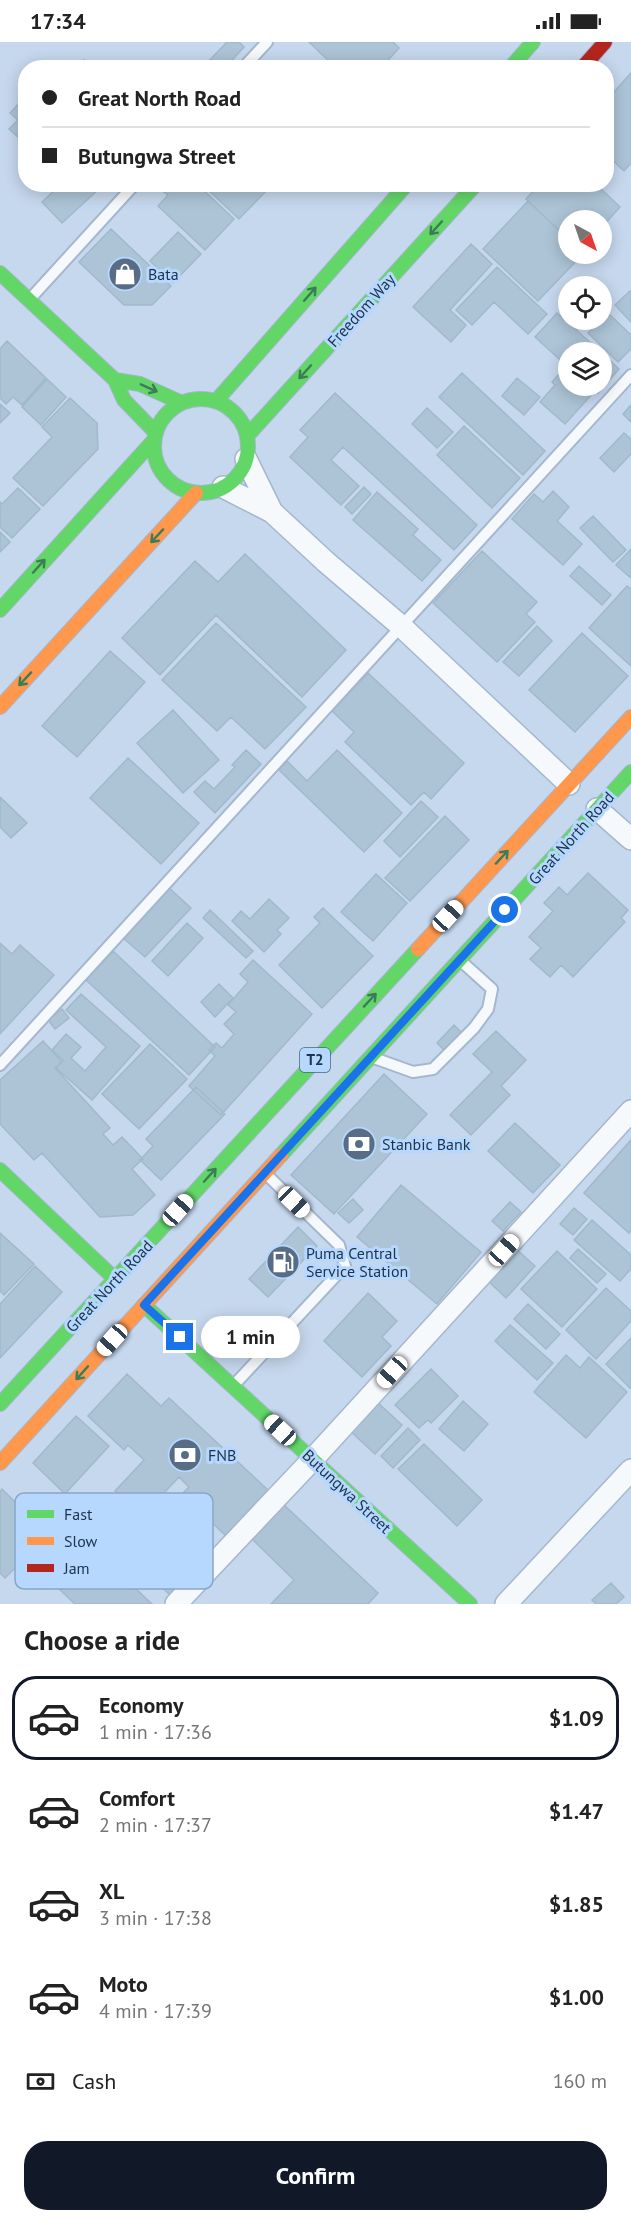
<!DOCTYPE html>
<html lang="en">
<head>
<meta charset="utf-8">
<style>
	body { margin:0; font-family:"PT Sans",sans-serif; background:#f2f2f2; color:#222; height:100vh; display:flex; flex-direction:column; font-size:22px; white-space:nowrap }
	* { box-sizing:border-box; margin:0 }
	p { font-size:20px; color:#767676 }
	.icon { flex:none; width:33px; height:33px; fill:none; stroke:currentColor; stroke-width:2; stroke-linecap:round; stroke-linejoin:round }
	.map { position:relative; height:1562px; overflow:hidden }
	.panel { display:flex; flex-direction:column; background:#fff; flex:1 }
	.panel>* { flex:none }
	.hud { position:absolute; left:18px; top:18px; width:596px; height:132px; border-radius:24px; box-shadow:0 3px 15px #0003; display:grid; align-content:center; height:132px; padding:0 24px; background:#fff }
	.needle { width:39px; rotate:140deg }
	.fabs { position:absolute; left:558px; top:168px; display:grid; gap:12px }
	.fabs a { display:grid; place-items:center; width:54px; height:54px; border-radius:50%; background:#fff; box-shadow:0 3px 15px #0003; font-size:30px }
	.end { position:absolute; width:27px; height:27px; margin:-14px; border:8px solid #1a73e8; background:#fff; box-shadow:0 0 0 3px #fff }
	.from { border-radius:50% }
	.bubble { position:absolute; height:42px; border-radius:21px; background:#fff; box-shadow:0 3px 15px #0003; font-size:20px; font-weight:700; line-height:42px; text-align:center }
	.car { position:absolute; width:18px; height:36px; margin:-18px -9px; border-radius:8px; box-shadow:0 0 4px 2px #0007; background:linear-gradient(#fff 24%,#345 0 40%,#fff 0 76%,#345 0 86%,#fff 0) }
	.hud b { display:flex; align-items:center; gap:21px; height:57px; font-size:22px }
	.hud b+b { border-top:2px solid #e0e0e0 }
	.hud i { width:15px; height:15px; background:#222 }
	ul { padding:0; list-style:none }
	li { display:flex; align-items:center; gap:18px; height:84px; margin:0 12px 9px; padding:0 12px; border:3px solid transparent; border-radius:24px }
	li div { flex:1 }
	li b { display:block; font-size:22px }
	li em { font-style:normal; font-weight:700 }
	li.selected { border-color:#111827 }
	li>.icon { width:54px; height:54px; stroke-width:1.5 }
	h2 { padding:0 24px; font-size:27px; line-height:72px }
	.pay { display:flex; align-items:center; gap:15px; height:66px; padding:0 24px; font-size:22px }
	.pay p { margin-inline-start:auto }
	.primary-button { display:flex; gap:12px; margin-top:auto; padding:12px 24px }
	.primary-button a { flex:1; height:69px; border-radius:24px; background:#111827; color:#fff; font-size:24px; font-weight:700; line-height:69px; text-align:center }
	.status { display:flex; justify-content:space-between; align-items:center; height:42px; padding:0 30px; background:#fff; direction:ltr }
	.status svg { height:16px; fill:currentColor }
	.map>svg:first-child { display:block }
</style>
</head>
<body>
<div class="status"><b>17:34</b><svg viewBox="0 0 49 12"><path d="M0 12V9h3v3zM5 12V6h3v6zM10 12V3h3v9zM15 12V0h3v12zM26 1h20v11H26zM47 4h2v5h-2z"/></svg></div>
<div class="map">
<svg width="631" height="1562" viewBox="0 0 631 1562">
	<rect width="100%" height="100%" fill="#c6d8ee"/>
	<path fill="#acc4d6" stroke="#a0b9cb" stroke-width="1.5" d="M227,0H239L244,5L225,26H210L206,22Z
		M309,0H393L399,6L381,26H336Z
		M84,18L89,26H68L74,19L79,23Z
		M631,31V121L624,129L606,112V59Z
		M26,54V102L9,87L18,78L10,71Z
		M57,142H94L99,147L62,181L42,160L59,144Z
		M164,142H197L234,177L205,208L158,164L168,153L160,147Z
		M207,142H266L269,146L239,177L205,145Z
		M540,142H596L620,165L602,185V178H568V197L526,157Z
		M528,159L568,197V212H583L538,259L483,207Z
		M111,187L171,244L152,263H124L79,220Z
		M178,190L201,212L173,241L150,219Z
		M471,202L492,222L450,268L466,283L451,300L413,265Z
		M497,225L547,272L528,292L494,260L472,283L456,268Z
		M630,249H631V280L615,263Z
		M557,271L601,310H568V325L535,295Z
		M608,271L631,293V307L618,320L588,291Z
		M7,299L46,336L22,363L13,355L6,362L0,356V307Z
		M602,311L619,327L598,351L590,344H602Z
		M568,329V344H587L594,350L565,382L540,360L555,343L552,340L561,330L565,333Z
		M462,331L545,409L523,433L439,355Z
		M517,336L540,355L524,373L502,354Z
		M47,337L66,355L41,383L22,365Z
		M335,351L477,483L454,508L343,405L331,418L359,444L341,463L290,415L308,395L300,388Z
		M70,356L97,381L98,407L43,464L13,436L52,395L42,385Z
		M0,362L10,371L0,381Z
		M631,363V380L623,372Z
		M427,366L453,390L437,406L412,382Z
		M464,384L520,436L492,466L437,413Z
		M624,391L631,397V412L614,430L600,416Z
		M364,445L371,452L352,472L345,465Z
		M18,446L40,467L12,496L0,485V460L2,462Z
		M553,449L569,465L557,479L582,502L563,523L512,477L534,452L543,460Z
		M377,450L418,487L413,493L441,518L422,539L353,478Z
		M593,474L626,508L613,520L580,486Z
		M0,490L10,500L0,510Z
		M631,507V536L616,523Z
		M482,509L537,560L526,572L535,580L497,620L433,561Z
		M245,512L346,608L302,655L216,573L160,633L122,596L195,519L218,540Z
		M579,524L611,553L602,563L570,534Z
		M627,544L631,547V624L589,586Z
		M216,581L306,665L265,707L231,675L217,689L162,638Z
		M537,584L552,599L519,634L503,620Z
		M582,591L628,634L575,690L529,648Z
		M110,609L145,640L77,715L42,684Z
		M368,631L464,721L431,757L424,750L411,763L345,700L354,690L332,669Z
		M173,668L219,718L183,751L137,701Z
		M246,708L261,722L215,771L194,750L205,739L214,747L235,725L232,723Z
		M337,708L402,771L364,810L279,728L287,719L307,739Z
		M128,716L199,781L161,822L90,756Z
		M0,755L27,781L11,796L0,785Z
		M421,759L438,775L400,815L384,799Z
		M445,774L469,798L410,859L385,836Z
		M588,831L628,868L621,876L625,880L573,935L561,923L550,935L530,917L541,906L529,895L553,869L544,861L559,845L567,853Z
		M376,832L407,861L373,899L341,870Z
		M168,845L191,866L145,915L122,895Z
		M269,857L289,876L277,888L281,892L264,910L232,879L241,869L250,877Z
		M323,866L373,914L322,966L279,923L320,881L314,875Z
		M210,868L253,909L246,916L203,876Z
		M187,881L203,896L168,934L152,919Z
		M0,901L12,912L20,903L54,933L0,992Z
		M113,909L215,1005L189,1033L86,938Z
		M253,918L312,972L221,1073L189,1044L215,1014L209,1008L216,1001L222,1006L234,992L224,982L236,970L228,963L248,940L240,932Z
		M219,942L233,956L215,975L201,960Z
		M81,952L140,1004L92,1058L56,1026L63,1018L52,1008L66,992L81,1005L71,1016L85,1029L106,1005L66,968Z
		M62,967L69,976L55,987L48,978Z
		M454,983L468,997L451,1015L437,1001Z
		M496,989L526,1018L501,1044L510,1053L471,1093L450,1073L492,1030L473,1012Z
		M43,999L62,1020L55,1026L110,1086L103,1092L113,1103L122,1095L143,1117L132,1127L155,1153L133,1173L100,1175L42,1111L34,1118L0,1082V1038Z
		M150,1002L187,1037L139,1087L102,1052Z
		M384,1032L427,1072L334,1172L291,1133Z
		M196,1045L225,1072L161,1138L140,1118L153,1104L146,1097Z
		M515,1081L560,1123L533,1151L488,1109Z
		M631,1098V1188L629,1191L584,1151Z
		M401,1143L481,1210L437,1262L357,1195Z
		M353,1157L363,1168L349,1181L338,1171Z
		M510,1160L521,1170L503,1189L492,1179Z
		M574,1166L587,1177L573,1193L560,1182Z
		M592,1178L631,1213V1227L620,1239L574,1198Z
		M298,1185L317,1204L268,1255L249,1237Z
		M0,1191L34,1222L4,1253L0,1249Z
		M515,1206L535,1224L506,1256L486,1237Z
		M578,1207L606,1232L597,1241L570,1216Z
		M557,1209L597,1247L562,1285L521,1247Z
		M35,1224L62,1250L0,1316V1262Z
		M606,1246L631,1269V1279L596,1317L566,1288Z
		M368,1251L397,1279L382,1295L391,1304L362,1335L324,1299Z
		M528,1262L560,1292L546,1307L514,1277Z
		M510,1283L553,1321L537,1338L495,1299Z
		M631,1296V1344L630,1346L606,1322Z
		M566,1313L580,1326L589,1315L627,1350L586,1396L534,1350Z
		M431,1327L458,1354L431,1381L428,1378L419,1386L395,1363Z
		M127,1332L161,1364L169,1356L268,1448L226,1494L182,1452L189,1445L179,1435L147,1469L137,1460L133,1465L115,1449L144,1418L128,1403L124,1408L88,1374Z
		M375,1358L402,1383L375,1412L348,1387Z
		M463,1359L488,1382L464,1409L439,1387Z
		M76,1374L109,1404L65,1452L33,1421Z
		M408,1386L420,1398L393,1426L381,1414Z
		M424,1402L482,1458L457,1484L398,1427Z
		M2,1447L48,1493L5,1536L0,1531V1450Z
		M283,1462L378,1551L368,1562H271L294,1538L251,1496Z
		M74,1489L152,1562H75L38,1527Z
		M177,1521L190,1533L171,1554L149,1533L155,1526L164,1534Z
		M611,1541L624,1555L616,1562H596L592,1558Z"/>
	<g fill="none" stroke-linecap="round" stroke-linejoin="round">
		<g stroke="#a4b7cc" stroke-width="14">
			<path id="lane" d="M243,26L267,0
				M30,257L135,142
				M374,1016L413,1030L433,1027L474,986L488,967L492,947L462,920
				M0,1023L631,333
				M234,1343L345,1224L339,1203L267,1133"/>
		</g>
		<g stroke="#a4b7cc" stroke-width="24">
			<path id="street" d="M246,417L272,470
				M223,445L272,470L326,520L401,584L569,742
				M597,767L631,797
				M176,1562L312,1418L631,1069
				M506,1562L631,1428"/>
		</g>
		<g stroke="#a4b7cc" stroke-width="16">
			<path id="fast" d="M510,26L533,0
				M0,231L115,338L124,358L156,391
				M115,338L140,342L182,361
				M154 404a47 47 0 1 1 94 0a47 47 0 1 1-94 0Z
				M216,359L407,142
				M247,394L476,142
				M0,568L154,398
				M281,1113L631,730
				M0,1128L115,1237
				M144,1263L470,1562
				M0,1362L418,907"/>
		</g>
		<g stroke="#a4b7cc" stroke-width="16">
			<path id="slow" d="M0,665L196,451
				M418,907L631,675
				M0,1421L281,1113"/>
		</g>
		<g stroke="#a4b7cc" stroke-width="16">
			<path id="jam" d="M582,26L605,0"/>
		</g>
		<use href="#lane" stroke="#f6f9fc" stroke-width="10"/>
		<use href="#street" stroke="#f6f9fc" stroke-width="21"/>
		<use href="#fast" stroke="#63d668" stroke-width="14"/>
		<use href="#slow" stroke="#ff974d" stroke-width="14"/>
		<use href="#jam" stroke="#b3261e" stroke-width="14"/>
	</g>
	<defs><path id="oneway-shaft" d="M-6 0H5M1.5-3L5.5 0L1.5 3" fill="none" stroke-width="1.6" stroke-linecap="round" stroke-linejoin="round" transform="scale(1.5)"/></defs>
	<g stroke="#3c7c59">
		<use href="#oneway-shaft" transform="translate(436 186) rotate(132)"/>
		<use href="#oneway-shaft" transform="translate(310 252) rotate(-49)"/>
		<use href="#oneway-shaft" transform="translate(305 330) rotate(132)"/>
		<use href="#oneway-shaft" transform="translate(149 346) rotate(24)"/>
		<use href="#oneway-shaft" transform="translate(157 494) rotate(133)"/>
		<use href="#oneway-shaft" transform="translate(39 524) rotate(-48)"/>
		<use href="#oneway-shaft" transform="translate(25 637) rotate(133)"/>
		<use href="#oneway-shaft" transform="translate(502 815) rotate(-47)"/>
		<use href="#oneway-shaft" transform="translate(370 958) rotate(-47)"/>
		<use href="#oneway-shaft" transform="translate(210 1133) rotate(-48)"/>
		<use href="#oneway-shaft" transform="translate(82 1331) rotate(132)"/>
	</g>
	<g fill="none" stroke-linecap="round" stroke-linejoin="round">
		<path stroke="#1a73e8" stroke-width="8" d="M180,1295L144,1263L505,868"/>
	</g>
	<defs>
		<g id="shop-disc" transform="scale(1.725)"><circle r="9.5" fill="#586d85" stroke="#b6d7fe"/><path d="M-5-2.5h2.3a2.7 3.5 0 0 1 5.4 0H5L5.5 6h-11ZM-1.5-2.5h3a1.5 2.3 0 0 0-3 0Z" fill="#fff"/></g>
		<g id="bank-disc" transform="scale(1.725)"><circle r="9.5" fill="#586d85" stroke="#b6d7fe"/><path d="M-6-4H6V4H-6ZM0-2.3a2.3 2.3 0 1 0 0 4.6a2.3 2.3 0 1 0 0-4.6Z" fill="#fff"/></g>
		<g id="fuel-disc" transform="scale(1.725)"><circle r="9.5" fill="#586d85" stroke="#b6d7fe"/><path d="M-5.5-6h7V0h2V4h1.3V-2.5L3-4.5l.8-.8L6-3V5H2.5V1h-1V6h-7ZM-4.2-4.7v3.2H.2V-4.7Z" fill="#fff"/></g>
	</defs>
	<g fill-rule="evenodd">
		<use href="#shop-disc" x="125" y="232"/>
		<use href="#bank-disc" x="359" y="1102"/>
		<use href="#fuel-disc" x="283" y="1220"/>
		<use href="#bank-disc" x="185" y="1413"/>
	</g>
	<g text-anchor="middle" stroke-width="6" stroke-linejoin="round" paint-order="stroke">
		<rect fill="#b6d7fe" stroke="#4a6481" stroke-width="1.5" x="300" y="1006" width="30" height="24" rx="4.5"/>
		<g font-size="15" font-weight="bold" fill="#1c334c">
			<text x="315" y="1023">T2</text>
		</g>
		<g font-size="16" fill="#1c334c" stroke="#b6d7fe" text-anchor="start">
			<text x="148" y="238">Bata</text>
			<text x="382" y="1108">Stanbic Bank</text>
			<text x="306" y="1217">Puma Central<tspan x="306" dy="18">Service Station</tspan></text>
			<text x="208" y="1419">FNB</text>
		</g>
		<g font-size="16" fill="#1c334c" stroke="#b6d7fe">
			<text transform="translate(361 268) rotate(-48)" y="6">Freedom Way</text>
			<text transform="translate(571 796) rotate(-48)" y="6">Great North Road</text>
			<text transform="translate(109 1244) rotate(-47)" y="6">Great North Road</text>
			<text transform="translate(347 1449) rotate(43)" y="6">Butungwa Street</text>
		</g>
	</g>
	<rect x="15" y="1451" width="198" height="96" rx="9" fill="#b6d7fe" stroke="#88a6c9" stroke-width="1.5"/>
	<rect x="27" y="1468" width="27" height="8" fill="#63d668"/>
	<rect x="27" y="1495" width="27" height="8" fill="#ff974d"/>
	<rect x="27" y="1522" width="27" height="8" fill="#b3261e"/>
	<g font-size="16" fill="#1c334c">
		<text x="64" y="1478">Fast</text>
		<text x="64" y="1505">Slow</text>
		<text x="64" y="1532">Jam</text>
	</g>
</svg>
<div class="fabs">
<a><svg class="needle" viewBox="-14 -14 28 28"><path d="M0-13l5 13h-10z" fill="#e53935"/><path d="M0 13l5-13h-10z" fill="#767676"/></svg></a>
<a><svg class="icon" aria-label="locate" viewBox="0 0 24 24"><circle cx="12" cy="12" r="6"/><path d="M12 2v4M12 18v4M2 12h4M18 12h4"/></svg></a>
<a><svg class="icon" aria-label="layers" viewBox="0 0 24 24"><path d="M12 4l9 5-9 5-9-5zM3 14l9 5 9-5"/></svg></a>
</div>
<i class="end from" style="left:505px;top:868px"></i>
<i class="end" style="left:180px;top:1295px"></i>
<div class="bubble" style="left:201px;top:1274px;width:99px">1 min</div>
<i class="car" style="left:448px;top:874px;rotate:43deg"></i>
<i class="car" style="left:294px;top:1160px;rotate:134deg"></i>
<i class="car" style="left:178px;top:1168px;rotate:42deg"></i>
<i class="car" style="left:504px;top:1208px;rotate:42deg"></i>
<i class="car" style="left:112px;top:1298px;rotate:222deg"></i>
<i class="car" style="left:392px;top:1330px;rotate:222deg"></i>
<i class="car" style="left:280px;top:1388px;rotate:313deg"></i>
<div class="hud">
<b><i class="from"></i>Great North Road</b>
<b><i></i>Butungwa Street</b>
</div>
</div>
<section class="panel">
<h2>Choose a ride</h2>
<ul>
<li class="selected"><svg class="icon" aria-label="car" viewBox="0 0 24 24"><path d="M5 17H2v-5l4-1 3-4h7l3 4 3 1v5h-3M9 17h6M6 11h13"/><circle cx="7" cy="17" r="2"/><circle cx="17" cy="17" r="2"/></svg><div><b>Economy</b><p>1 min · 17:36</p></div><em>$1.09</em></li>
<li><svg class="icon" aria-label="car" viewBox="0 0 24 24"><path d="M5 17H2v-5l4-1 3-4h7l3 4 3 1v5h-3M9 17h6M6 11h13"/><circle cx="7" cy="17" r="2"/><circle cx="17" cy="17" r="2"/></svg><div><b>Comfort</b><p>2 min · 17:37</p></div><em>$1.47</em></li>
<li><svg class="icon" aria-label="car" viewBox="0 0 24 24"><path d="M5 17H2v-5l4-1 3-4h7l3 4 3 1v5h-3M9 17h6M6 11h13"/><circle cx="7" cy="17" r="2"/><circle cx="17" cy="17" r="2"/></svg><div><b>XL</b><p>3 min · 17:38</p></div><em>$1.85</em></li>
<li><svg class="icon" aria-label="car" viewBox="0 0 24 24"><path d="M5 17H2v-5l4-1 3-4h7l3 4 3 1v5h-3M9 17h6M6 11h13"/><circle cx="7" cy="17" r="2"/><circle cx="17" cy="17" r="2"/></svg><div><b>Moto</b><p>4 min · 17:39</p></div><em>$1.00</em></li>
</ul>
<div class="pay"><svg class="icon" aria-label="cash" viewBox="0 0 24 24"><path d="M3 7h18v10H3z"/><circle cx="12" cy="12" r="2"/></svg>Cash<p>160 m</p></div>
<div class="primary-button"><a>Confirm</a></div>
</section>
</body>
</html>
